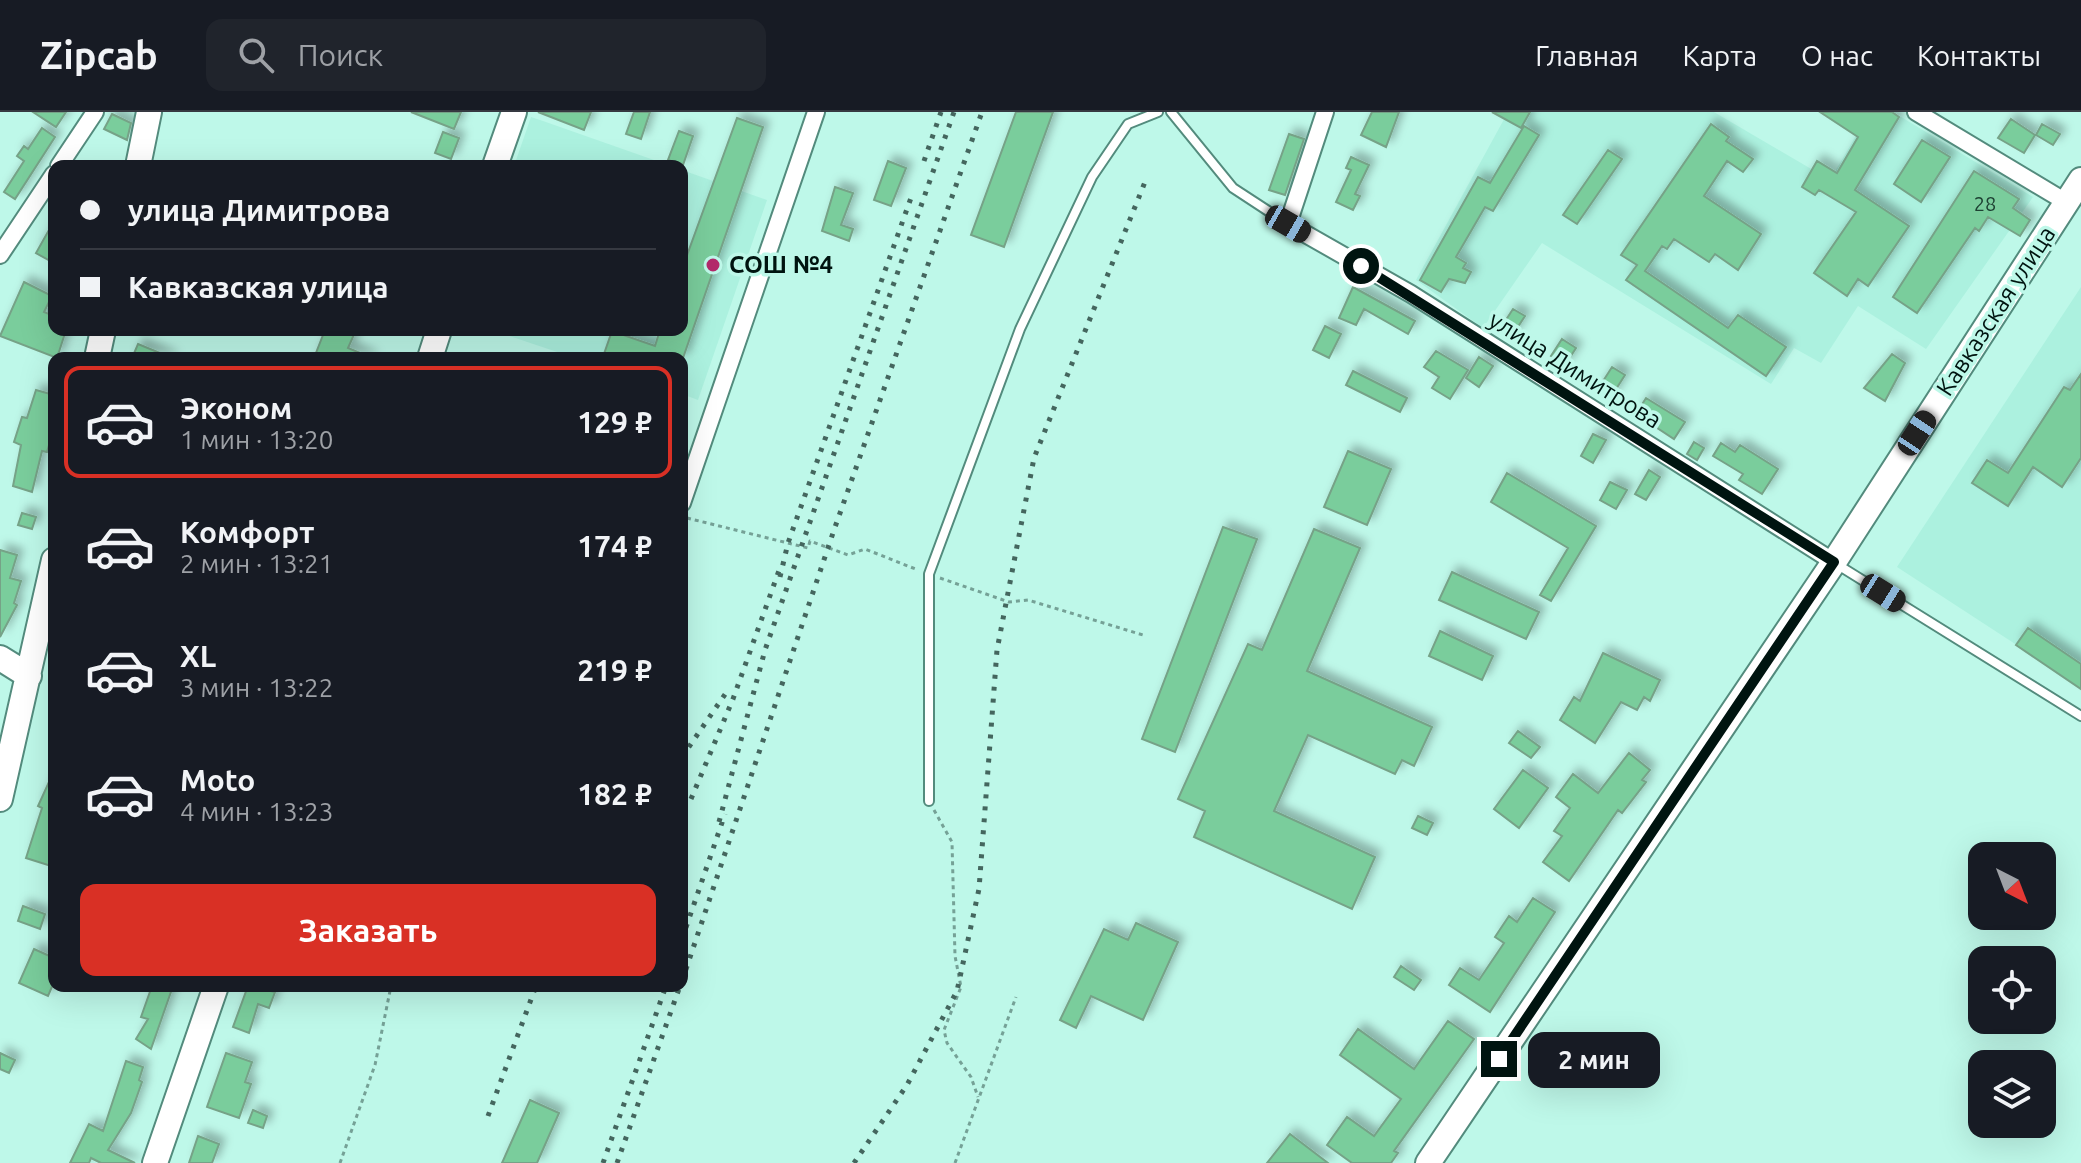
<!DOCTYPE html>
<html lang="ru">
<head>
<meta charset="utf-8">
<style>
	body { margin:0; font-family:Ubuntu,sans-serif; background:#20242c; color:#f1f3f6; height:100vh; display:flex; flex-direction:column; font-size:30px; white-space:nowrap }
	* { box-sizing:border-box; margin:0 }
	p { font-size:26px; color:#9ea1a6 }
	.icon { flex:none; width:44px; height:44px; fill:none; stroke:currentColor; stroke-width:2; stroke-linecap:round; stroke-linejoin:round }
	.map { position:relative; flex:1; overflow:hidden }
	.details { position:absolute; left:48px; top:240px; width:640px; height:640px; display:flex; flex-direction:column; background:#171b24; border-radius:16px; box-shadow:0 8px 32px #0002 }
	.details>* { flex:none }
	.guide { position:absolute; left:48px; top:48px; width:640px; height:176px; border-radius:16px; box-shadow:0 8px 32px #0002; display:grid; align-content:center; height:176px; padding:0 32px; background:#171b24 }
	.needle { width:52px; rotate:138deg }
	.controls { position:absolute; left:1968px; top:730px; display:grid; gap:16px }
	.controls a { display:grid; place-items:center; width:88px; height:88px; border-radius:16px; background:#171b24; box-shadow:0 8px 32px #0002; font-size:40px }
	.end { position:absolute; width:36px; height:36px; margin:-18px; border:10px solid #001410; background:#fff; box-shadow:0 0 0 4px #fff }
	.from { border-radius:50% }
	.bubble { position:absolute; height:56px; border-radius:16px; background:#171b24; box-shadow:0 8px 32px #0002; font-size:26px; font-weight:600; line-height:56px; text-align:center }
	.car { position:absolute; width:24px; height:48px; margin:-24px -12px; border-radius:10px; box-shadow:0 0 6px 2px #0007; background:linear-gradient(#222 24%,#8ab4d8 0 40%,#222 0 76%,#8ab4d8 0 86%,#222 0) }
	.guide b { display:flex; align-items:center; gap:28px; height:76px; font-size:30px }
	.guide b+b { border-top:2px solid #363941 }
	.guide i { width:20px; height:20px; background:#f1f3f6 }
	ul { padding:14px 0 0; list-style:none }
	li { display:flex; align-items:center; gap:24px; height:112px; margin:0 16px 12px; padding:0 16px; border:4px solid transparent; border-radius:16px }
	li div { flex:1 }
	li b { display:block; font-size:30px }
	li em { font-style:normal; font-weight:600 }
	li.current { border-color:#d93025 }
	li>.icon { width:72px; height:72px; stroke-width:1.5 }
	.cta { display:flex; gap:16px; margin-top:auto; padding:16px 32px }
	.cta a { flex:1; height:92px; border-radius:16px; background:#d93025; color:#fff; font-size:32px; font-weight:600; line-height:92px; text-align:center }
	header { display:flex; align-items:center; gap:48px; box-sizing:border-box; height:112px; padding:0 40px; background:#171b24; border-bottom:2px solid #363941 }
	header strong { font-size:38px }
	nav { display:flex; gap:44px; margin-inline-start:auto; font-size:28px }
	.search { width:560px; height:72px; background:#20242c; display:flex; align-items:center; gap:20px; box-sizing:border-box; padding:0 28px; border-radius:16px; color:#9ea1a6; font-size:30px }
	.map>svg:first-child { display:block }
</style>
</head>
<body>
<header>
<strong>Zipcab</strong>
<div class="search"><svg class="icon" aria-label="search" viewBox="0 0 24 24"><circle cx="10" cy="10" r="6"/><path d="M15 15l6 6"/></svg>Поиск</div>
<nav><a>Главная</a><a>Карта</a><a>О нас</a><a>Контакты</a></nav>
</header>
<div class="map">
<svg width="2081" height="1051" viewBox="0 0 2081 1051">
	<defs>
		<filter id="shadow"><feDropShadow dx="6" dy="-6" stdDeviation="4" flood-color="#0004"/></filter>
	</defs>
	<rect width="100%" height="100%" fill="#bef8e9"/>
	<path fill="#acf1df" d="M1508,0H1714L1830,68L1870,0H1893L2033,85L1926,237L1858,194L1821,251L1794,236L1771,272L1542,131L1483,216L1416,168Z
		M531,5L543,9L671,54H514Z
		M682,58L767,88L698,288L682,282V246H575L492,218H682Z
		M2081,175V575L1897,455Z"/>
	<path fill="#7acd9c" stroke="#76a287" stroke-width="2" filter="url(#shadow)" d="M33,0H66L56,15Z
		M411,0H461L454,17Z
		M538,0H591L584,18Z
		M634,0H650L641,27L626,22Z
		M1016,0H1053L1004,135L971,123Z
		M1372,0H1399L1386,35L1361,23Z
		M1492,0H1530L1521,16Z
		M1820,0H1892L1899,5L1855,78L1909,114L1868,174L1858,167L1847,184L1814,161L1856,100L1819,78L1815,83L1802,75L1817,49L1837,61L1858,25Z
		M112,2L131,11L127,28L104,17Z
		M737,6L763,15L683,246H614L604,242L612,219L655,234L660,218H682V157Z
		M2011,7L2035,23L2024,41L1998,26Z
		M1711,12L1729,25L1726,29L1753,47L1743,60L1727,49L1704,84L1761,122L1738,158L1715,142L1709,150L1674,127L1667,137L1662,134L1645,159L1728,216L1738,203L1786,235L1766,264L1626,168L1637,153L1621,143Z
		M2042,12L2060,22L2053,33L2036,23Z
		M1524,14L1539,23L1493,99L1485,95L1456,145L1466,151L1463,156L1471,160L1465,171L1449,167L1441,180L1420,168L1478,65L1490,71Z
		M42,16L55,25L15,87L4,80L24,49L17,44L24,34L28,37Z
		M679,19L693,24L683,53L668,48Z
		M443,20L459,26L451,47L435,41Z
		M1289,22L1304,27L1285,83L1269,78Z
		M1922,28L1950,45L1921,90L1894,72Z
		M1608,38L1622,47L1577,112L1563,103Z
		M1351,45L1369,53L1355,82L1360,84L1353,98L1336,90L1351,58L1346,56Z
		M888,49L906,56L891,94L874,88Z
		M1974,59L2019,87L2013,96L2030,108L2020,124L1988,105L1979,119L1975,116L1917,201L1893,185Z
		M835,75L853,81L841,113L853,117L849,129L822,119Z
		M54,109V151L36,141Z
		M24,170L52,184L44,200L54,204V218H66L57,246L0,224Z
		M1353,175L1415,209L1408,222L1364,197L1356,213L1339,206Z
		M1513,197L1525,204L1512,224L1500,217Z
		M1325,214L1341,222L1329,246L1313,238Z
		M325,218H356L348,236L372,246H314Z
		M1562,227L1576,236L1565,253L1551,244Z
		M138,232L172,246H132Z
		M1436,239L1468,258L1450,287L1432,276L1439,265L1424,255Z
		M1892,242L1905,251L1885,289L1864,276Z
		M1479,245L1493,254L1479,275L1466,266Z
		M1612,255L1625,263L1611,285L1598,277Z
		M1353,259L1407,286L1400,300L1346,273Z
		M2081,262V346L2062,375L2033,355L2008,394L1972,371L1987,348L2008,361L2064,275L2070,278Z
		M36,278L54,283V316L47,340L42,339L32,380L13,374L21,333L14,330L22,305L27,306Z
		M1646,286L1685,310L1674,327L1636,302Z
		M1593,322L1606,328L1593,351L1581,344Z
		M1694,330L1704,336L1697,348L1687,342Z
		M1721,331L1735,340L1740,333L1778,357L1762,382L1739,368L1743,362L1713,344Z
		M1348,339L1391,357L1367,413L1324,395Z
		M1649,358L1660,365L1646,388L1635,382Z
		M1507,361L1596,414L1551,489L1540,483L1568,436L1491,390Z
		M1610,370L1627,378L1616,397L1600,388Z
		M22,401L36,405L32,417L18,413Z
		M1223,415L1257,427L1175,640L1142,627Z
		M1314,417L1360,436L1307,559L1432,615L1414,654L1402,648L1395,662L1308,623L1274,699L1375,745L1352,797L1194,725L1205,699L1178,687L1248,532L1262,538Z
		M0,438L17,443L10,466L21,469L14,491L17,493L0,525Z
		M1452,460L1539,500L1526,527L1439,488Z
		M2028,516L2081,552V577L2016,533Z
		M1440,519L1493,544L1482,568L1429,544Z
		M1603,541L1660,568L1650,589L1644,585L1637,598L1621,590L1595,631L1560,608L1574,585L1580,589Z
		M1518,619L1540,635L1531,646L1509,631Z
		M1629,641L1650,658L1642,668L1646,670L1622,701L1618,698L1569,769L1543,750L1562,724L1554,719L1570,696L1556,685L1573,662L1598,681Z
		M1523,658L1548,676L1519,716L1494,697Z
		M54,659V755L26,746L42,696L38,694Z
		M1418,704L1433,711L1427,723L1412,716Z
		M1533,786L1555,800L1490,900L1449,873L1460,856L1479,868L1504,831L1495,825L1509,804L1517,810Z
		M23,794L45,802L40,817L18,809Z
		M1136,811L1178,830L1143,908L1091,884L1076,916L1060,908L1104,817L1128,828Z
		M34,837L54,846V870L48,884L19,871Z
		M1401,854L1421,868L1414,878L1394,865Z
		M152,874H173L151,937L136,927L148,907L141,905Z
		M248,874L275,880L269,896L258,892L249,921L233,915Z
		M1448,909L1474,927L1394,1039L1398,1041L1391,1051H1352L1327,1033L1347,1005L1374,1024L1401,987L1340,943L1358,917L1414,957Z
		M0,941L15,948L9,961L0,957Z
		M226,941L252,950L245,970L251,972L239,1006L207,995Z
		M126,949L143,955L139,968L142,970L131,1001L108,1038L135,1051H101L91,1046L89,1051H70L89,1012L103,1019Z
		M530,988L559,1001L537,1051H502Z
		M253,998L267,1004L263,1016L248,1011Z
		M1290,1022L1328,1051H1267Z
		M198,1024L219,1032L212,1051H189Z"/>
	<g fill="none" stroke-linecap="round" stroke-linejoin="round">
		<g stroke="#538b7d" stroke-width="12">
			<path id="lane" d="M1171,0L1233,76L1288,112
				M1838,453L2081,604
				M929,689V462L1020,217L1092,65L1128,12L1158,0"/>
		</g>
		<g stroke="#538b7d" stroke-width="20">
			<path id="street" d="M1325,0L1288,112L1411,182L1834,450
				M1916,0L2066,90
				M59,54L95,0
				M0,143L54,62
				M682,391L816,0"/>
		</g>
		<g stroke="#538b7d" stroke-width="28">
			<path id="secondary" d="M138,54L149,0
				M495,54L514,0
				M97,246L103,218
				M430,246L439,218
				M0,546L29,564
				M0,687L54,448
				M155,1051L216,874
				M1428,1051L1834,450L2081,68"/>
		</g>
		<path stroke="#75a196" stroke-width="3" stroke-dasharray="4 4" stroke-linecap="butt" d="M687,406L808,436L810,429L848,443L865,437L918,458
			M940,466L1009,490L1028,488L1143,523
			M934,698L952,730L955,844L961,875L944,918L947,931L971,965L978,985
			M340,1051L375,953L391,874
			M955,1051L1016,885"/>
		<use href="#lane" stroke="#fff" stroke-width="8"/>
		<use href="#street" stroke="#fff" stroke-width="16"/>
		<use href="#secondary" stroke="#fff" stroke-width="24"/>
		<path stroke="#44665e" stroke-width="5" stroke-dasharray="4 8" stroke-linecap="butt" d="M924,49L941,0
			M780,465L788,431L912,83
			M682,645L728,578
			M691,687L733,587L781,453
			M719,710L765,538L954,0
			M682,827L725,702
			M682,869L834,418L982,0
			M488,1004L536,874
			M603,1051L666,874
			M617,1051L680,874
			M854,1051L907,973L957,879L979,777L997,538L1034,346L1147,65"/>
	</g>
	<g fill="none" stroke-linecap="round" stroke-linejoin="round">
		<path stroke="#001410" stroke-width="10" d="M1361,154L1834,450L1499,947"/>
	</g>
	<circle fill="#b32a6b" stroke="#bef8e9" stroke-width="3" cx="713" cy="153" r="8"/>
	<g text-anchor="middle" stroke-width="7" stroke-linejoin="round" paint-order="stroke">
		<g font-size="20" fill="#1e4233">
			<text x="1985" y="99">28</text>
		</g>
		<g font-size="24" font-weight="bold" fill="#001410" stroke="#bef8e9" text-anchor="start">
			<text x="729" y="161">СОШ №4</text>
		</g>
		<g font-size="24" fill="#001410" stroke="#bef8e9">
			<text transform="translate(1996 199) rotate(-57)" y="8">Кавказская улица</text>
			<text transform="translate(1575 258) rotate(32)" y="8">улица Димитрова</text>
		</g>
	</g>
</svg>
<div class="controls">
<a><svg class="needle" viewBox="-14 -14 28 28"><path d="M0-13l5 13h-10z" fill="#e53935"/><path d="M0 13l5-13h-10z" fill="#9ea1a6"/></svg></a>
<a><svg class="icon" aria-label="locate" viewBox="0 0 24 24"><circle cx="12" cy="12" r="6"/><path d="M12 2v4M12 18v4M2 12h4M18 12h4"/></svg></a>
<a><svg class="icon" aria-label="layers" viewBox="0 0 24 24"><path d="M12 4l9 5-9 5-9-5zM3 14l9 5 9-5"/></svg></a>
</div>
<i class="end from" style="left:1361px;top:154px"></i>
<i class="end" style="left:1499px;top:947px"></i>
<div class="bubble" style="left:1528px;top:920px;width:132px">2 мин</div>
<i class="car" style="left:1288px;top:112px;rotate:120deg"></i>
<i class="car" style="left:1917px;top:321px;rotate:33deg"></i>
<i class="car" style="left:1883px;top:481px;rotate:122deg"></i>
<div class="guide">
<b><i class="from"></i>улица Димитрова</b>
<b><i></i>Кавказская улица</b>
</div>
<section class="details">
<ul>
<li class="current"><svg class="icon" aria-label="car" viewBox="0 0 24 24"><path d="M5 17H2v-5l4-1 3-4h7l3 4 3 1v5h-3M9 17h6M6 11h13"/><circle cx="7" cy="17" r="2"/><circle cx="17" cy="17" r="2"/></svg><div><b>Эконом</b><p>1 мин · 13:20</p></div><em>129 ₽</em></li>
<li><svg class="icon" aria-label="car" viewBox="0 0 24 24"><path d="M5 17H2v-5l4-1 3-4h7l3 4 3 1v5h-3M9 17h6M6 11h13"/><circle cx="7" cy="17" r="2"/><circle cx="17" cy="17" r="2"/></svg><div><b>Комфорт</b><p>2 мин · 13:21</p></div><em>174 ₽</em></li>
<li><svg class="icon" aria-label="car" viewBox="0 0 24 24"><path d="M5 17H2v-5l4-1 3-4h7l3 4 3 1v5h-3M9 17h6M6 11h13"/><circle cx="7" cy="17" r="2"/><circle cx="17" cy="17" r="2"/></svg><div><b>XL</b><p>3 мин · 13:22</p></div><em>219 ₽</em></li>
<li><svg class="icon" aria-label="car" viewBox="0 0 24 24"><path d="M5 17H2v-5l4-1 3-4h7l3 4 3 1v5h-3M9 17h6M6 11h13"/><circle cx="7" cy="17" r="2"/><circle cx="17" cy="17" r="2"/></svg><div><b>Moto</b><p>4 мин · 13:23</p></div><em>182 ₽</em></li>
</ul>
<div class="cta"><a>Заказать</a></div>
</section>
</div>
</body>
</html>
